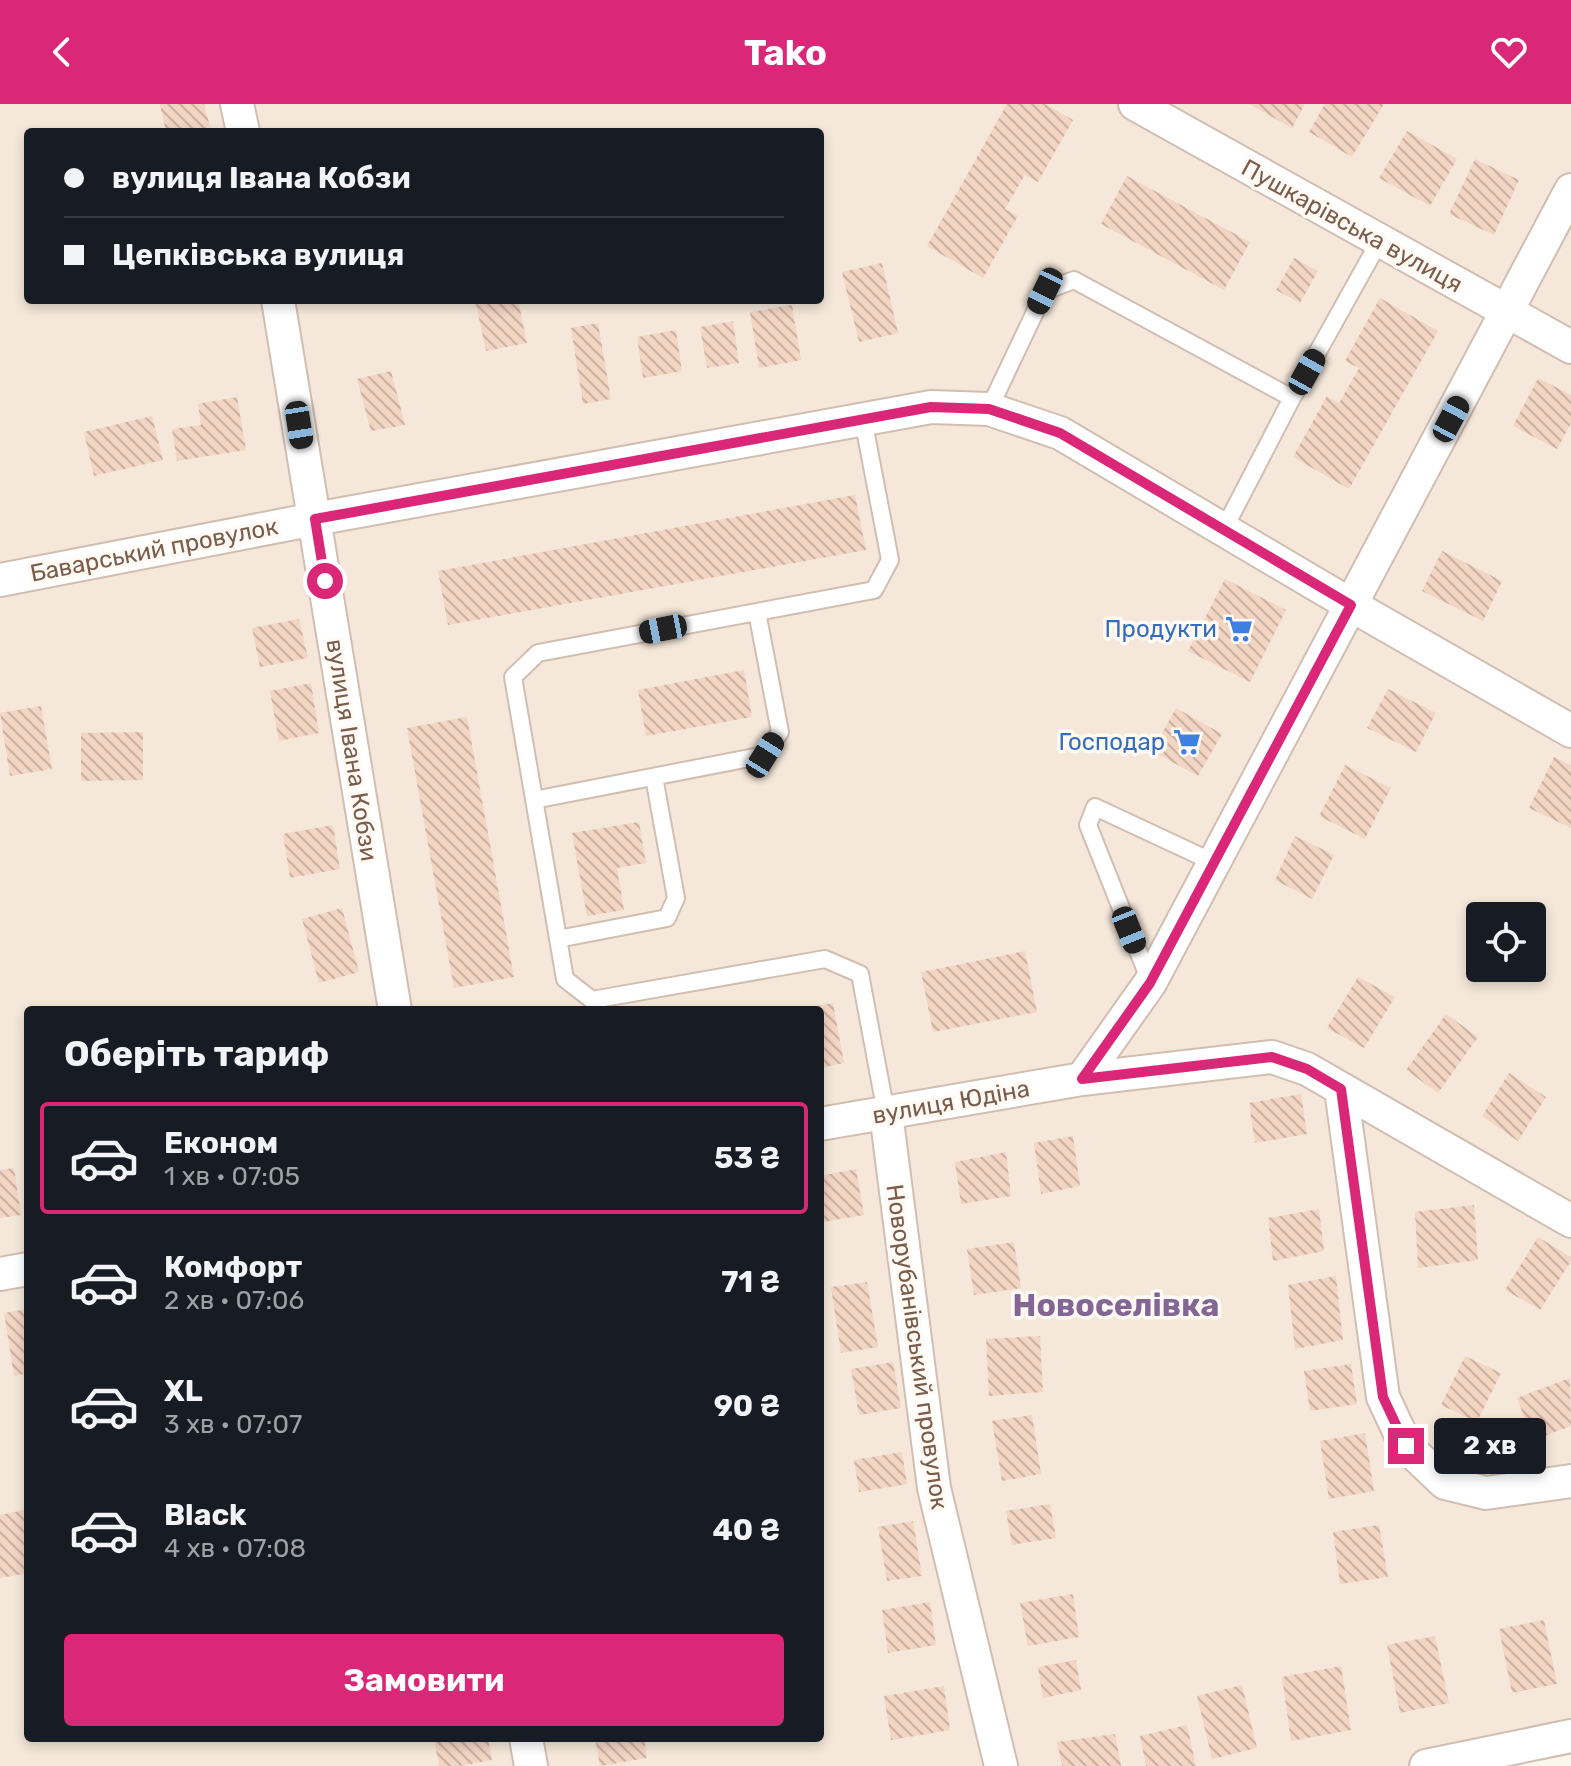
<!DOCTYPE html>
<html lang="uk">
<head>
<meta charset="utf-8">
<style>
	body { margin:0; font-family:Rubik,sans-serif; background:#20242c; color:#f1f3f6; height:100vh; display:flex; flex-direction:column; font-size:30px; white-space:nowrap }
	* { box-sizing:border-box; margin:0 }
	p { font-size:26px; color:#9ea1a6 }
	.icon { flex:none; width:44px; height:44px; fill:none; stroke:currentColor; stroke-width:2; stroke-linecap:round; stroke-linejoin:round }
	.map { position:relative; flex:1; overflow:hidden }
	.details { position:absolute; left:24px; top:902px; width:800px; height:736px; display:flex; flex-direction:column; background:#171b24; border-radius:8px; box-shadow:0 4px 12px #0003 }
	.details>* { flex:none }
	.guide { position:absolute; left:24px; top:24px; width:800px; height:176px; border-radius:8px; box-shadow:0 4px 12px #0003; display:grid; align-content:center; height:176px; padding:0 40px; background:#171b24 }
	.controls { position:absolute; left:1466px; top:798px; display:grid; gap:16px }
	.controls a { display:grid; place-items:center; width:80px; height:80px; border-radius:8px; background:#171b24; box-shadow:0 4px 12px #0003; font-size:40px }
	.end { position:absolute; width:36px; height:36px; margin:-18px; border:10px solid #db2777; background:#fff; box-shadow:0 0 0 4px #fff }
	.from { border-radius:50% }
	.bubble { position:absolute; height:56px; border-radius:8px; background:#171b24; box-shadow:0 4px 12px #0003; font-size:26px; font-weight:700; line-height:56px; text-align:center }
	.car { position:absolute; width:24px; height:48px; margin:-24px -12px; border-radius:10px; box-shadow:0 0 6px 2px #0007; background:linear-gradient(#222 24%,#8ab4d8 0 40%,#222 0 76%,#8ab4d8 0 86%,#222 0) }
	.guide b { display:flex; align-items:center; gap:28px; height:76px; font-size:30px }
	.guide b+b { border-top:2px solid #363941 }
	.guide i { width:20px; height:20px; background:#f1f3f6 }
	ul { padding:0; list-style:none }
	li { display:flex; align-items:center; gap:24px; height:112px; margin:0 16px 12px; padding:0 24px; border:4px solid transparent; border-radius:8px }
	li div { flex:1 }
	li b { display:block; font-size:30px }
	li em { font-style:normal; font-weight:700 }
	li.on { border-color:#db2777 }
	li>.icon { width:72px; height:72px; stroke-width:1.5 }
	h2 { padding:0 40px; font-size:36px; line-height:96px }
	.cta { display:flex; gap:16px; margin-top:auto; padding:16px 40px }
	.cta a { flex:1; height:92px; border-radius:8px; background:#db2777; color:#fff; font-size:32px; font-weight:700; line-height:92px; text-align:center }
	header { display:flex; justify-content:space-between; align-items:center; height:104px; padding:0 40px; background:#db2777; color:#fff; font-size:36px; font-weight:700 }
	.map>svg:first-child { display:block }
</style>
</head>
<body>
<header><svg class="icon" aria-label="back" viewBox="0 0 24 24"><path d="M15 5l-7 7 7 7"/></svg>Tako<svg class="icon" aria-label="heart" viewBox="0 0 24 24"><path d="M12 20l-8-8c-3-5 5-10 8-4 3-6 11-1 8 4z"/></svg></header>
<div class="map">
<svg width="1571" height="1662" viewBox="0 0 1571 1662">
	<defs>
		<pattern id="building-back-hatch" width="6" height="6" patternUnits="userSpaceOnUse" patternTransform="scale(2)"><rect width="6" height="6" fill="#f3d5c3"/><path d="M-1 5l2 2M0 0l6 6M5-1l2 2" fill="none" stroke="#cab0a1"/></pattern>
	</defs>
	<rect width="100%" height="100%" fill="#fdf6ec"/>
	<path fill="#f5e8da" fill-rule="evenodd" d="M0,0H1571V1627L1409,1662H0ZM28,28H820V196H28ZM1480,812H1532V864H1480ZM28,906H820V1634H28Z"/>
	<path fill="url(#building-back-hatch)" d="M160,0H204L210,23L190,28H166Z
		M1007,0H1045L1073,16L1038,78L1025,71L1005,105L1018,112L983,174L927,142Z
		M1249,0H1305L1292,24Z
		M1325,0H1384L1352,53L1309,28Z
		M1407,27L1457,55L1430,102L1379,74Z
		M1475,55L1519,76L1494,131L1449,110Z
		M1127,72L1250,138L1224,186L1101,120Z
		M1294,154L1318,167L1300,199L1276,186Z
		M882,159L898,229L859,238L842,168Z
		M1380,194L1438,227L1349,385L1293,353L1327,292L1339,299L1359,264L1345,257Z
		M475,196H518L527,239L486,247Z
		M792,201L801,256L759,264L750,208Z
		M733,217L739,259L707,264L700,223Z
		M598,219L611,295L583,300L571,224Z
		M676,226L682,267L643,274L637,233Z
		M391,267L405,321L371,327L357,275Z
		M1538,274L1571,291V319L1557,345L1513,322Z
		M237,293L246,346L177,357L172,325L201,321L198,300Z
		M152,312L163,356L94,372L84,328Z
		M855,391L866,446L448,521L438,467Z
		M1442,447L1502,477L1483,517L1422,487Z
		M1225,475L1286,506L1250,578L1188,547Z
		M299,515L308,554L260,563L252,524Z
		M744,566L752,613L646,632L638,586Z
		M311,579L319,629L279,637L270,587Z
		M1388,585L1436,609L1416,648L1367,624Z
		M41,602L52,665L10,672L0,609Z
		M1176,604L1222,630L1198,672L1152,647Z
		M467,613L514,873L454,884L407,624Z
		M143,628V676L81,677V629Z
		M1554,653L1571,661V724L1529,704Z
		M1345,661L1391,684L1365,735L1319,712Z
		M639,718L646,759L617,764L624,806L587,812L572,729Z
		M333,721L340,765L290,774L283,730Z
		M1295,732L1334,751L1312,795L1275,776Z
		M342,804L359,868L319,879L302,815Z
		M1025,847L1037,908L933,928L921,868Z
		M1358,873L1395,893L1364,944L1327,924Z
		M833,899L844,959L820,964V906L804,904Z
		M1446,910L1478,933L1438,989L1406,966Z
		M1509,969L1546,993L1518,1037L1482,1012Z
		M1301,990L1307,1030L1255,1039L1249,999Z
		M1073,1032L1080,1082L1041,1090L1034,1039Z
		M1006,1048L1011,1092L961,1100L955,1058Z
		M14,1064L21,1111L0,1114V1066Z
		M856,1065L864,1111L823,1118L820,1072Z
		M1474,1101L1478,1156L1418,1164L1415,1108Z
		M1319,1105L1324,1147L1273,1157L1268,1114Z
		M1538,1133L1571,1153V1157L1540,1206L1505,1186Z
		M1014,1138L1021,1184L974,1191L967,1145Z
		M1336,1172L1343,1236L1295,1245L1288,1181Z
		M867,1178L878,1243L841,1249L831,1183Z
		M28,1205V1269L14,1272L4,1209Z
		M1040,1232L1043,1288L989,1292L986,1235Z
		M1465,1252L1501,1269L1477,1318L1441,1301Z
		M893,1258L901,1304L859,1311L851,1265Z
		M1351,1260L1357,1300L1310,1307L1304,1267Z
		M1570,1274L1571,1322L1533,1336L1517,1294Z
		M1032,1311L1041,1370L1002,1377L992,1317Z
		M1365,1329L1374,1387L1329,1395L1320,1337Z
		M902,1348L907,1380L859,1388L854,1356Z
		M1050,1400L1056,1434L1012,1441L1006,1407Z
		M24,1406L28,1433V1469L0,1474V1411Z
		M913,1417L922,1472L887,1477L878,1423Z
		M1379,1421L1388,1473L1340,1480L1333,1428Z
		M1073,1490L1079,1533L1028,1542L1020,1499Z
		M930,1498L936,1541L888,1549L882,1506Z
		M1544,1516L1557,1580L1512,1589L1499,1525Z
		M1435,1532L1449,1599L1400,1609L1387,1541Z
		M1076,1556L1081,1586L1043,1594L1038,1563Z
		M1341,1562L1351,1626L1291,1637L1282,1573Z
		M1242,1581L1257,1644L1212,1655L1197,1592Z
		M944,1582L950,1626L891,1636L884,1592Z
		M1187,1621L1196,1662H1146L1140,1632Z
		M1115,1630L1121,1662H1062L1057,1638Z
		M434,1634H488L492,1656L460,1662H439Z
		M595,1634H644L647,1654L600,1662Z"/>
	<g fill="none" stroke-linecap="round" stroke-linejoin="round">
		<g stroke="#d1beb0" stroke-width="20">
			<path id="service" d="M1292,294L1379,138
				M989,305L1045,187L1074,176L1292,294L1224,425
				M863,315L890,456L874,486L538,549L513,573L565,875L592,896L825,855L860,870L886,1009
				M534,696L765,651L780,628L757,508
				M558,835L667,814L676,794L654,673
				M1150,877L1088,721L1095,703L1215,759"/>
		</g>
		<g stroke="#d1beb0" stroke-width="36">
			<path id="minor" d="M237,0L243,28
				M1135,0L1571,243
				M278,196L395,906
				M0,476L315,415L931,303L989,305L1060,329L1351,501L1571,627
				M1082,975L1150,879L1571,86
				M1341,985L1383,1293L1406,1342L1445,1379L1486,1389L1571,1377
				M886,1009L934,1384L1001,1662
				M820,1020L1082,975L1272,953L1307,965L1571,1117
				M0,1170L28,1165
				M526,1634L531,1662
				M1426,1662L1571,1632"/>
		</g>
		<use href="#service" stroke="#fff" stroke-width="16"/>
		<use href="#minor" stroke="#fff" stroke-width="32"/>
	</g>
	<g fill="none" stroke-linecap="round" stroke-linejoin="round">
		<path stroke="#db2777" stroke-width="10" d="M325,477L315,415L931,303L989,305L1060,329L1351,501L1150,879L1082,975L1272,953L1307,965L1341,985L1383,1293L1406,1342"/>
	</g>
	<defs>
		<g id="supermarket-bare" transform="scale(2.16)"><path d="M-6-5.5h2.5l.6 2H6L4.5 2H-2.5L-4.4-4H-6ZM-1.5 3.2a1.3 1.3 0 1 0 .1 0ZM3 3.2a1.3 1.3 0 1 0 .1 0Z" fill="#3f7fe0" stroke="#fffaf3" stroke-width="2.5" paint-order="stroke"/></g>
	</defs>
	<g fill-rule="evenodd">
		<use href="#supermarket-bare" x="1239" y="525"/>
		<use href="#supermarket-bare" x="1187" y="638"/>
	</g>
	<g text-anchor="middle" stroke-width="7" stroke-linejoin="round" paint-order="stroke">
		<g font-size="24" fill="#7a5c4d" stroke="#fffaf3">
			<text transform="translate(1352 122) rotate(29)" y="8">Пушкарівська вулиця</text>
			<text transform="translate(154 446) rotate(-11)" y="8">Баварський провулок</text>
			<text transform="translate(352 646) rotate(81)" y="8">вулиця Івана Кобзи</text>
			<text transform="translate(951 998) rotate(-10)" y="8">вулиця Юдіна</text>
			<text transform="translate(917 1243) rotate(82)" y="8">Новорубанівський провулок</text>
		</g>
		<g font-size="24" fill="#366cbe" stroke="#fffaf3" text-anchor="end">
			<text x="1217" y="533">Продукти</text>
			<text x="1165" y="646">Господар</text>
		</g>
		<g font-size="32" font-weight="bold" fill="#846695" stroke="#fffaf3">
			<text x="1116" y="1212">Новоселівка</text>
		</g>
	</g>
</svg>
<div class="controls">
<a><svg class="icon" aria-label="locate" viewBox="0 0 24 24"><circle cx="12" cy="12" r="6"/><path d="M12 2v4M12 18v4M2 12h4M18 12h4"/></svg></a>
</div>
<i class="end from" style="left:325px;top:477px"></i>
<i class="end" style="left:1406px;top:1342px"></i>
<div class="bubble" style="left:1434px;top:1314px;width:112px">2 хв</div>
<i class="car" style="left:1045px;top:187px;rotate:206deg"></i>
<i class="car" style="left:1307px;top:268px;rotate:29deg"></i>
<i class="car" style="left:1451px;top:315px;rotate:28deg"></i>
<i class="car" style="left:299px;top:321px;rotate:171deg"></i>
<i class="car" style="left:663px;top:525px;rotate:259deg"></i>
<i class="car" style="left:765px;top:651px;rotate:32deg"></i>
<i class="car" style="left:1129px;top:826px;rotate:158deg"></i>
<div class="guide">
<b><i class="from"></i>вулиця Івана Кобзи</b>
<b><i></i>Цепківська вулиця</b>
</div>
<section class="details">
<h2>Оберіть тариф</h2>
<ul>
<li class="on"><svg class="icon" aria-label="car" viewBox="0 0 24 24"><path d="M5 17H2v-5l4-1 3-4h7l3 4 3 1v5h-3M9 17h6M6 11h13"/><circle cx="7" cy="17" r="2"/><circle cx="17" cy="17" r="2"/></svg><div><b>Економ</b><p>1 хв · 07:05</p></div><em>53 ₴</em></li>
<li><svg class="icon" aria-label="car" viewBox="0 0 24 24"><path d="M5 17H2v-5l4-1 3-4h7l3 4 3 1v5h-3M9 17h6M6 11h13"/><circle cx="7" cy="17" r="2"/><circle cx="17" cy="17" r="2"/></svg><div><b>Комфорт</b><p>2 хв · 07:06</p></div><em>71 ₴</em></li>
<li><svg class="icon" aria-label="car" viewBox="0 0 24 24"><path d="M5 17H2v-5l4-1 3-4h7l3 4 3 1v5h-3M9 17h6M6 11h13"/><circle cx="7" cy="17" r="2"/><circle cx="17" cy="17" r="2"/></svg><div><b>XL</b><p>3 хв · 07:07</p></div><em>90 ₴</em></li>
<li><svg class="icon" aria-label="car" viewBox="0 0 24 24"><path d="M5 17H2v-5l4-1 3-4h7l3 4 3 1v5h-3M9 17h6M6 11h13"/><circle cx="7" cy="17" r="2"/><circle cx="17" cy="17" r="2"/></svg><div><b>Black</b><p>4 хв · 07:08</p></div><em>40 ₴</em></li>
</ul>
<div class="cta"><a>Замовити</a></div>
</section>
</div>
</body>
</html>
